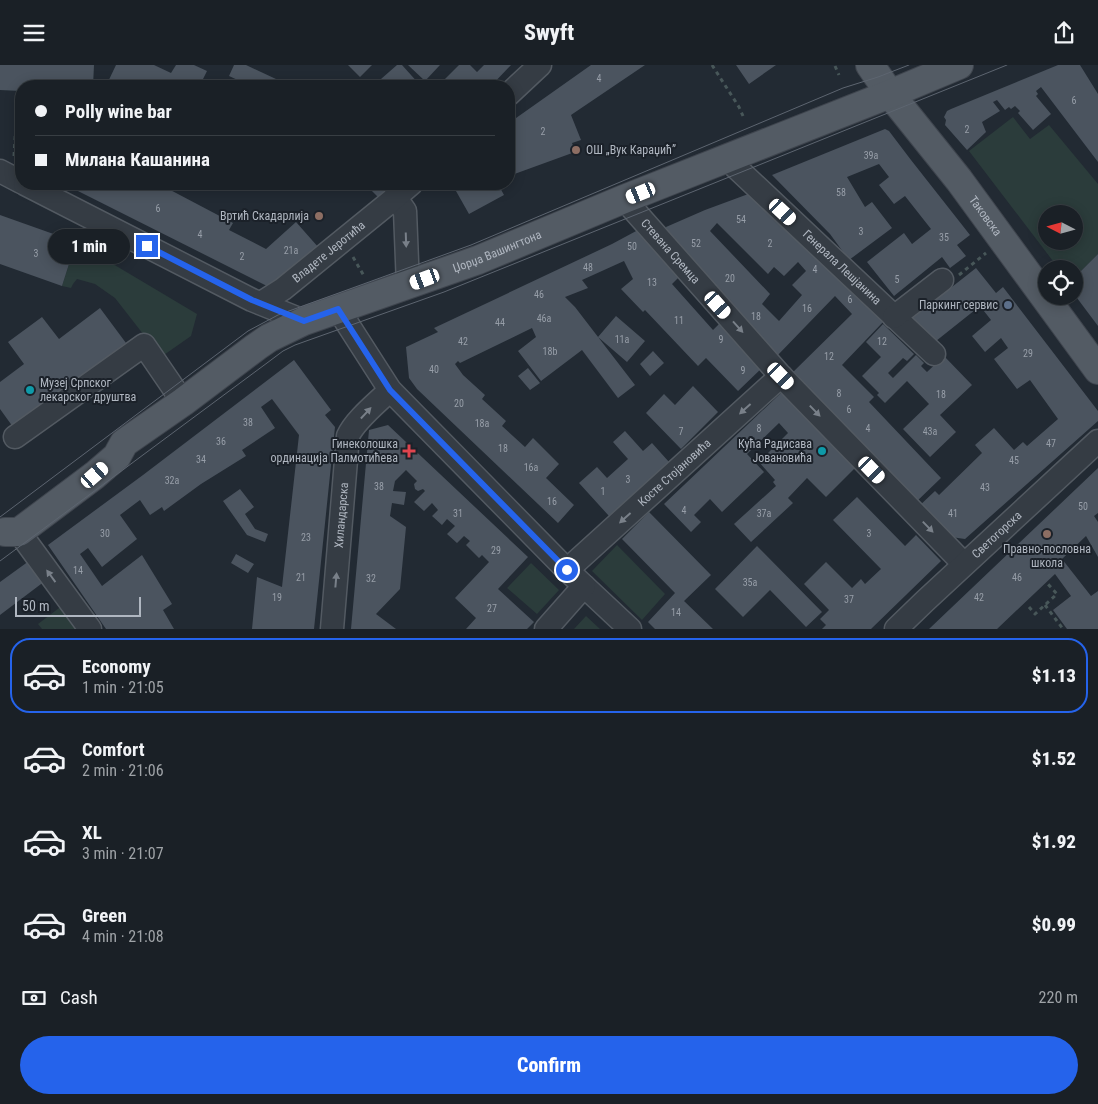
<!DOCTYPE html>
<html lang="en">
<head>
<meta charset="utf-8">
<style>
	body { margin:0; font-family:"Roboto Condensed",sans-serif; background:#272d32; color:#f1f3f6; height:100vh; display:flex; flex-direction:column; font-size:19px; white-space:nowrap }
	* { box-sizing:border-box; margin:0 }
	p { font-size:16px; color:#9fa3a7 }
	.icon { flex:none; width:28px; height:28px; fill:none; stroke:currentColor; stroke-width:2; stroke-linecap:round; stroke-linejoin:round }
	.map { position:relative; height:564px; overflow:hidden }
	.drawer { display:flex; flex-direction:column; background:#1a2026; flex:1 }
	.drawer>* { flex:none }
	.guide { position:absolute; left:15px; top:15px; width:500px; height:110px; border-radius:20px; box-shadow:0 2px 12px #0003,0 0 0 1px #383e43; display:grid; align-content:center; height:110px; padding:0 20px; background:#1a2026 }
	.needle { width:32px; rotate:276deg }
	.buttons { position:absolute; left:1038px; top:140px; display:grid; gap:10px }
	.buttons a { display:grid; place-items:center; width:45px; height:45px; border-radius:50%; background:#1a2026; box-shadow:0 2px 12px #0003,0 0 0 1px #383e43; font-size:25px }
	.scale { position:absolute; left:15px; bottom:12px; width:126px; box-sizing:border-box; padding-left:5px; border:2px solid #b0b7c1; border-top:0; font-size:14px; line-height:18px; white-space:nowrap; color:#b0b7c1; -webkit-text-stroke:4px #1b2129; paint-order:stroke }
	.end { position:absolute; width:22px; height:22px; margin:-11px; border:6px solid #2563eb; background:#fff; box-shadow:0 0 0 2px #fff }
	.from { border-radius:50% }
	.bubble { position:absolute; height:35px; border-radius:18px; background:#1a2026; box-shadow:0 2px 12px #0003,0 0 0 1px #383e43; font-size:16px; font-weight:800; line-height:35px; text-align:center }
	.car { position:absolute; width:15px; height:30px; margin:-15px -8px; border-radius:6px; box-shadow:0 0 4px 1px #0007; background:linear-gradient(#fff 24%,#345 0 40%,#fff 0 76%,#345 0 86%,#fff 0) }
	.guide b { display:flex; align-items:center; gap:18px; height:48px; font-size:19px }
	.guide b+b { border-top:1px solid #383e43 }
	.guide i { width:12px; height:12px; background:#f1f3f6 }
	ul { padding:9px 0 0; list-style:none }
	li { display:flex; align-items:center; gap:15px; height:75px; margin:0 10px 8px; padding:0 10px; border:2px solid transparent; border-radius:20px }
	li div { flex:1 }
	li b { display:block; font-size:19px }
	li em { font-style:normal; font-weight:800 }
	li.selected { border-color:#2563eb }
	li>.icon { width:45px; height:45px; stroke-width:1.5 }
	.pay { display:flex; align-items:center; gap:12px; height:55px; padding:0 20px; font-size:19px }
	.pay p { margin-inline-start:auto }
	.button { display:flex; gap:10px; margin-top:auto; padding:10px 20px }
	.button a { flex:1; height:58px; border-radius:30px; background:#2563eb; color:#fff; font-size:20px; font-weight:800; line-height:58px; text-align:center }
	header { display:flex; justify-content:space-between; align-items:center; height:65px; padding:0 20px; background:#1a2026; font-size:22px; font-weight:800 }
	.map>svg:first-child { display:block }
</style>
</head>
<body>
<header><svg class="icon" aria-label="menu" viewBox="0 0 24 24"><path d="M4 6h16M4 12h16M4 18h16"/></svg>Swyft<svg class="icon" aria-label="share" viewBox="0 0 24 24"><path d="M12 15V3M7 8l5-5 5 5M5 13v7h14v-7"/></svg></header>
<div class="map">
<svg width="1098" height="564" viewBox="0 0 1098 564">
	<rect width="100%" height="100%" fill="#222a33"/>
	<path fill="#2b3c3b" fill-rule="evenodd" d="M1013,52L1030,74L1049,60L1098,119V189L1074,213V204H1059L969,86ZM1046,149H1074V176H1046Z
		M76,177L197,249L191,271L161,292L115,233L95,219L77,214L73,219L71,223L62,221Z
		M617,480L665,529L642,555L592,506Z
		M531,498L559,525L537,549L507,523Z
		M63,540L82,564H42L38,559Z
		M586,551L600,564H574Z"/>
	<path fill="#4b545f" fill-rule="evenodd" d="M0,0H94L93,21H21V26L0,25Z
		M116,0H154L171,8L176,0H194L207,6L201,18L208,21H106Z
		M234,0H246L291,21H239L242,17L229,11Z
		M348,0H372L360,12Z
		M397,0H402L420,20L418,21H373Z
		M408,0H440L425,16Z
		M459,0H470L477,7L484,0H511L491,21H438Z
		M591,0H645L571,50L581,75L572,78L575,87L509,111V58Z
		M736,0H776L749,19Z
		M1058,0H1080L1098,29V97L1041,22L1036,26L1038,29L1036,31L1051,49L1033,65L1018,48L1020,46L1015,41L1011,44L1009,42L1005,45L997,35L993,37L1000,46L982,57L986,67L967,85L945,60L946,55L944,52L947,46L951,44Z
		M885,64L889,66L911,95L970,170L957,180L966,191L950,203L942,192L894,231L867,197L904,168L912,179L931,164L905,131L894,139L879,120L889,112L879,99L847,112L865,142L872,137L892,163L849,195L830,169L772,110Z
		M64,119H159L233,158L229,165L266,184L296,157L319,183L273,224Z
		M365,119H392L378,132Z
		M452,119H498L504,130L469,149Z
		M751,128L884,256L842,300L874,332L869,337L941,413L914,439L790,310L852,249L835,231L776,292L667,171L666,162L705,145ZM717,158L768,209L774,202L784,211L798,197L806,206L792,220L802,230L779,256L762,239L770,229L710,166Z
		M0,150L76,177L62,221L0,199Z
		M638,165L679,212L672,219L713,265L722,256L764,301L738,326L706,293L698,301L645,245L643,247L621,224L633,214L624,196L582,215L588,223L565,232L575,242L635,320L618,333L582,285L541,316L518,286L536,272L532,263L460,298L458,296L455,299L463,310L485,330L482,334L506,356L502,361L525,382L533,373L559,399L546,413L574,440L558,458L417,324L409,313L406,282L438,267L434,263L612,179Z
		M1098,189V261L1074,229V213Z
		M976,203L996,228L1003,222L1098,346V356L965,474L944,471L917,443L935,426L939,430L982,388L975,380L994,363L1014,385L1023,377L1027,381L1058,354L1030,315L1017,324L994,294L1008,283L1001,273L985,287L972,271L991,255L980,241L931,280L910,255Z
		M100,243L126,278L13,362L0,344V317L24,299L8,277L42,252L59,274Z
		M616,251L645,276L627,297L598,272Z
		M883,259L914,289L907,296L903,293L888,308L893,313L916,290L924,298L921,301L927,307L944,291L972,320L940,350L956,367L930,392L903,364L929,339L907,316L885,338L877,330L879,328L862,311L881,292L866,277Z
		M653,286L664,298L650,311L640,299Z
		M294,295L331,345L325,350L335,362L314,564H252L257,512L282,522L299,370L272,334L261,342L275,363L242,385L246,391L201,419L164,446L162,442L150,450L140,435L120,450L137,474L102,502L88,483L80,489L102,521L142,490L172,539L163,545L174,564H106L48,480L143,410Z
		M528,303L540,318L530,325L518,311Z
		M693,321L718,347L681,384L646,348L664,329L675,340Z
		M782,327L855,403L826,432L807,413L788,433L793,438L751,477L734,459L776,421L773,417L775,415L759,397L788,368L779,358L747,389L764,407L722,447L710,434L694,450L701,457L691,467L664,439Z
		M388,360L528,492L498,524L534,557L527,564H466L476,553L455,533L489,497L482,490L479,493L466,480L470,476L464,471L457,478L447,469L455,461L447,454L442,460L432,451L438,445L432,438L424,446L414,437L425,426L423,424L418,426L415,424L414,419L417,416L406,405L395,416L393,426L406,427L404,440L392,438L390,451L406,462L400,524L376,549L396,564H351L369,365Z
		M625,366L643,386L652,378L669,397L609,451L579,418L597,402L607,413L628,394L613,377Z
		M1098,403V448L1094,451L1098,457V492L1086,471L1062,494L1091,531L1098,526V564H1067L1053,545L1071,531L1055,509L997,564H929Z
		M240,424L254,442L245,449L255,464L268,469L265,477L247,470L223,436Z
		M857,432L905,481L916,470L941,496L871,564H822L826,560L820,554L829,545L804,519L826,497L852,523L861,514L865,519L881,504L833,455Z
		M649,447L711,510L684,536L713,564H655L648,557L675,528L622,474Z
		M757,481L822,547L806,562L770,525L743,552L715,524Z
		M236,489L254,499L248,508L231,498Z
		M29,496L45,516L0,550V517Z"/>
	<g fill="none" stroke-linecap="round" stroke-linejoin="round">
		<g stroke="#535a62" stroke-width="25">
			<g id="minor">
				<path d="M509,29L540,0"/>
				<path id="s1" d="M727,94L934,289"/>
				<path d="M0,106L21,117"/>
				<path d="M25,119L252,235L304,256"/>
				<path d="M395,132L405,146L408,221"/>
				<path id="s2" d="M624,134L781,311L964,499"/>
				<path id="s3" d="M261,238L283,224L390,137L411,119"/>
				<path d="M338,244L390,325L567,505L630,564"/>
				<path d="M894,252L942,215"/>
				<path d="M15,372L144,280L183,337"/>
				<path d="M19,467L90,564"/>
				<path id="s4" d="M567,505L781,311"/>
				<path id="s5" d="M332,564L348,371C355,355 378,337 390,325"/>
				<path d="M546,564L584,521"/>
				<path id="s6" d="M896,564L925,536L1098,376"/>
			</g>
		</g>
		<g stroke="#3f454e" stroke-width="30">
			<g id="major">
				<path id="s7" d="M870,0L890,29L959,115L1098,305"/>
				<path id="s8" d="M5,467H19L95,410L117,391L124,378L183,337L256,282L269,273L304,256L478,195L624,134L890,29L959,0"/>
			</g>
		</g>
		<path stroke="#485759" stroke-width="3" stroke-dasharray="4 4" stroke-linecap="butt" d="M712,0L739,42L743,51
			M835,1L839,10
			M14,91L18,25
			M353,192L364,211
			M959,210L986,188
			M1045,540L1063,564
			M1029,542L1035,549L1057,529L1046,517"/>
		<use href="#minor" stroke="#353c44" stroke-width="22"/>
		<use href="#major" stroke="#535b64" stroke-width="28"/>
		<path stroke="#5d6570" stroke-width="1" d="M0,452L248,266L278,250L471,180L843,23L878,12L909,0
			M0,496L267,298L283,286L295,280L444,227L1007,0"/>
	</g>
	<defs><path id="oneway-solid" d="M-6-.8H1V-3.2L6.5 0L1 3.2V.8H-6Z" transform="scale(1.25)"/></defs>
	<g fill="#798089">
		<use href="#oneway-solid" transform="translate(406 175) rotate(88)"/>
		<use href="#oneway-solid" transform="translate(738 262) rotate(48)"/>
		<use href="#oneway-solid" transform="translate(745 344) rotate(138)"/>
		<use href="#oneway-solid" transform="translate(815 346) rotate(46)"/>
		<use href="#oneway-solid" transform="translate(366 348) rotate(-47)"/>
		<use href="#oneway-solid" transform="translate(625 453) rotate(138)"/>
		<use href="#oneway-solid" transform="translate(928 462) rotate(46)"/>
		<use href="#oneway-solid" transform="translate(51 511) rotate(-126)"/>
		<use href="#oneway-solid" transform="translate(336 515) rotate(-85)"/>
	</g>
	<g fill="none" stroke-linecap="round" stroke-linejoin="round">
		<path stroke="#2563eb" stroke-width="6" d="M147,181L252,235L304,256L338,244L390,325L567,505"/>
	</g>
	<g fill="#8d6e63" stroke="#1b2129" stroke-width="2">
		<circle cx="576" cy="85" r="5"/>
		<circle cx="319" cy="151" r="5"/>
		<circle cx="1047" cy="469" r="5"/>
	</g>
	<circle fill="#5c6f8a" stroke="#1b2129" stroke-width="2" cx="1008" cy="240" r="5"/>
	<g fill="#0f9aa8" stroke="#1b2129" stroke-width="2">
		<circle cx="30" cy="325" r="5"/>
		<circle cx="822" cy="386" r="5"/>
	</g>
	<path fill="#e0444e" stroke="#1b2129" stroke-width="2" d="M406.5 378.5h5v5h5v5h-5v5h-5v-5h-5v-5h5z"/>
	<g text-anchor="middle" stroke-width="4" stroke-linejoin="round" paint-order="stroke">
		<g font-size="10" fill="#979ea8">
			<text x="599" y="17">4</text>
			<text x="1074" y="39">6</text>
			<text x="967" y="68">2</text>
			<text x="543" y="70">2</text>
			<text x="871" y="94">39a</text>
			<text x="841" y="131">58</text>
			<text x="158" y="147">6</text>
			<text x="741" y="158">54</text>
			<text x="861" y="170">3</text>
			<text x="200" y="173">4</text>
			<text x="944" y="176">35</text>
			<text x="696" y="182">52</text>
			<text x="770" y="182">2</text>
			<text x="632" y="185">50</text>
			<text x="291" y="189">21a</text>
			<text x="36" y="192">3</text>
			<text x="242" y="195">2</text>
			<text x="588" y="206">48</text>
			<text x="815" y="208">4</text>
			<text x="730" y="217">20</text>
			<text x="897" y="218">5</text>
			<text x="652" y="221">13</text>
			<text x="539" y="233">46</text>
			<text x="850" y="238">6</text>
			<text x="807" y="247">16</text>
			<text x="756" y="255">18</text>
			<text x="544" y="257">46a</text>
			<text x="679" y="259">11</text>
			<text x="500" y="261">44</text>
			<text x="622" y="278">11a</text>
			<text x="721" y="278">9</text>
			<text x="463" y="280">42</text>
			<text x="882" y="280">12</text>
			<text x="550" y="290">18b</text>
			<text x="1028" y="292">29</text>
			<text x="829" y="295">12</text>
			<text x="434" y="308">40</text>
			<text x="743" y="309">9</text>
			<text x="839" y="332">8</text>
			<text x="941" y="333">18</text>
			<text x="459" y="342">20</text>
			<text x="849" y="348">6</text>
			<text x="248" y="361">38</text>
			<text x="482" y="362">18a</text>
			<text x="759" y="367">8</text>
			<text x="868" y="367">4</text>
			<text x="681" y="370">7</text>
			<text x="930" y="370">43a</text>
			<text x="221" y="380">36</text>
			<text x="1051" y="382">47</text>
			<text x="503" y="387">18</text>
			<text x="201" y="398">34</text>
			<text x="1014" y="399">45</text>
			<text x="531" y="406">16a</text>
			<text x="628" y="418">3</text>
			<text x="172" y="419">32a</text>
			<text x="379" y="425">38</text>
			<text x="985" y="426">43</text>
			<text x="603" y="430">1</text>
			<text x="552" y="440">16</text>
			<text x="1083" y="445">50</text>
			<text x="684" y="449">4</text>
			<text x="458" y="452">31</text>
			<text x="764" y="452">37a</text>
			<text x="953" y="452">41</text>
			<text x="105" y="472">30</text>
			<text x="869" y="472">3</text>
			<text x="306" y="476">23</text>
			<text x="496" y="489">29</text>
			<text x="78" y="509">14</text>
			<text x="301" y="516">21</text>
			<text x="1017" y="516">46</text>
			<text x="371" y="517">32</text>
			<text x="750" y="521">35a</text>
			<text x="277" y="536">19</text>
			<text x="979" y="536">42</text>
			<text x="849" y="538">37</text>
			<text x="492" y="547">27</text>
			<text x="676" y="551">14</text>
		</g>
		<g font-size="12" fill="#b0b7c1" stroke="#1b2129" text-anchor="end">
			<text x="586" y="89" text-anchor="start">ОШ „Вук Караџић”</text>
			<text x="309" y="155">Вртић Скадарлија</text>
			<text x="998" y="244">Паркинг сервис</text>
			<text x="40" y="322" text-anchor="start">Музеј Српског<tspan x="40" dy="14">лекарског друштва</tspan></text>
			<text x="398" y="383">Гинеколошка<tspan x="398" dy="14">ординација Палмотићева</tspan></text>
			<text x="812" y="383">Кућа Радисава<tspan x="812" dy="14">Јовановића</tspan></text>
			<text x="1047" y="488" text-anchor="middle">Правно-пословна<tspan x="1047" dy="14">школа</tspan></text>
		</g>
		<g font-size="12" fill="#b0b7c1" stroke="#1b2129">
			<text dy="4" stroke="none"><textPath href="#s7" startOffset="190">Таковска</textPath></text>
			<text dy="4" stroke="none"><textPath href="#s3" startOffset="85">Владете Јеротића</textPath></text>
			<text dy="4" stroke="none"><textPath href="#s8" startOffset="576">Џорџа Вашингтона</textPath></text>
			<text dy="4" stroke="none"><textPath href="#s2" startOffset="70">Стевана Сремца</textPath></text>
			<text dy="4" stroke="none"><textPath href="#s1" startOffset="158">Генерала Лешјанина</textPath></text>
			<text dy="4" stroke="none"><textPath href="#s4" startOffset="145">Косте Стојановића</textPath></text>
			<text dy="4" stroke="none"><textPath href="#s5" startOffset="114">Хиландарска</textPath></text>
			<text dy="4" stroke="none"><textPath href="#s6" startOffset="138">Светогорска</textPath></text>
		</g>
	</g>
</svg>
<div class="buttons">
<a><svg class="needle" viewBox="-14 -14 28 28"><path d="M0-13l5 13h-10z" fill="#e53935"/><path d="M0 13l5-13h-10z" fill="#9fa3a7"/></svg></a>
<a><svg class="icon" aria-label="locate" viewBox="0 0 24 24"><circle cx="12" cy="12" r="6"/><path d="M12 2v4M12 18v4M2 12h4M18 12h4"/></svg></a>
</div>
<div class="scale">50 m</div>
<i class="end from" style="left:567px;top:505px"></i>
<i class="end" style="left:147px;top:181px"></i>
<div class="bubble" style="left:48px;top:164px;width:82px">1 min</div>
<i class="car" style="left:641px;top:128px;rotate:248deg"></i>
<i class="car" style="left:783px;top:147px;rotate:133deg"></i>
<i class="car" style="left:425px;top:214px;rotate:250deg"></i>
<i class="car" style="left:718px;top:240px;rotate:138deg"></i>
<i class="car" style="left:781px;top:311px;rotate:136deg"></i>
<i class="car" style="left:872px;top:405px;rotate:136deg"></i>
<i class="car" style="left:95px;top:410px;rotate:49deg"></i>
<div class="guide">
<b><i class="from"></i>Polly wine bar</b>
<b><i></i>Милана Кашанина</b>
</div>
</div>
<section class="drawer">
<ul>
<li class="selected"><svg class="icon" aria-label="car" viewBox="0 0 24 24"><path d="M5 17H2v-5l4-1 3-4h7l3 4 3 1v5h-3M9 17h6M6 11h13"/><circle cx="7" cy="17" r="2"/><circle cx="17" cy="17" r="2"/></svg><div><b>Economy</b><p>1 min · 21:05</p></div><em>$1.13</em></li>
<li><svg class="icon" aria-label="car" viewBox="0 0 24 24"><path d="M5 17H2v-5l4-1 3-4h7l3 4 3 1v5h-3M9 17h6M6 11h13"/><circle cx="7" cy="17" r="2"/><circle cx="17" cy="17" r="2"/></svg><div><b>Comfort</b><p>2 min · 21:06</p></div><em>$1.52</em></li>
<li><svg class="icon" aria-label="car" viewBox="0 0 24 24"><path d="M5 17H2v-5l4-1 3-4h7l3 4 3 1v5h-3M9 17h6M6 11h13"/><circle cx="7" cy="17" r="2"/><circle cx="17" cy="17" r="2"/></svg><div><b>XL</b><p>3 min · 21:07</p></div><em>$1.92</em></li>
<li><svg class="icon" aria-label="car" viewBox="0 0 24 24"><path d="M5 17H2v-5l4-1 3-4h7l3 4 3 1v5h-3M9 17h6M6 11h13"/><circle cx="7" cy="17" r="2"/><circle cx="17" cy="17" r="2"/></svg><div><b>Green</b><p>4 min · 21:08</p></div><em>$0.99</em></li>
</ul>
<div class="pay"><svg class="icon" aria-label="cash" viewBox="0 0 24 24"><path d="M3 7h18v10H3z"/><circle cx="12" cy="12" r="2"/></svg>Cash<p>220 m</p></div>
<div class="button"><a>Confirm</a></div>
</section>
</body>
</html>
